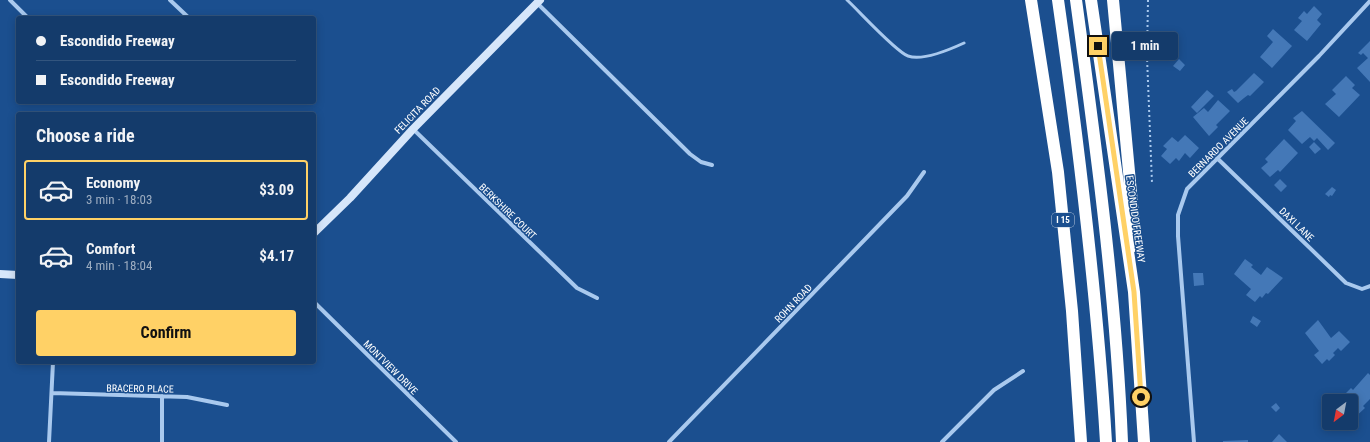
<!DOCTYPE html>
<html lang="en">
<head>
<meta charset="utf-8">
<style>
	body { margin:0; font-family:"Roboto Condensed",sans-serif; background:#214673; color:#f1f3f6; height:100vh; display:flex; flex-direction:column; font-size:15px; white-space:nowrap }
	* { box-sizing:border-box; margin:0 }
	p { font-size:13px; color:#9dadc1 }
	.icon { flex:none; width:22px; height:22px; fill:none; stroke:currentColor; stroke-width:2; stroke-linecap:round; stroke-linejoin:round }
	.map { position:relative; flex:1; overflow:hidden }
	.side { position:absolute; left:16px; top:112px; width:300px; height:252px; display:flex; flex-direction:column; background:#143b6b; border-radius:4px; box-shadow:0 2px 10px #0003,0 0 0 1px #33557e }
	.side>* { flex:none }
	.banner { position:absolute; left:16px; top:16px; width:300px; height:88px; border-radius:4px; box-shadow:0 2px 10px #0003,0 0 0 1px #33557e; display:grid; align-content:center; height:88px; padding:0 20px; background:#143b6b }
	.needle { width:26px; rotate:212deg }
	.buttons { position:absolute; left:1322px; top:394px; display:grid; gap:8px }
	.buttons a { display:grid; place-items:center; width:36px; height:36px; border-radius:4px; background:#143b6b; box-shadow:0 2px 10px #0003,0 0 0 1px #33557e; font-size:20px }
	.end { position:absolute; width:18px; height:18px; margin:-9px; border:5px solid #ffd166; background:#111; box-shadow:0 0 0 2px #111 }
	.from { border-radius:50% }
	.bubble { position:absolute; height:28px; border-radius:4px; background:#143b6b; box-shadow:0 2px 10px #0003,0 0 0 1px #33557e; font-size:13px; font-weight:700; line-height:28px; text-align:center }
	.banner b { display:flex; align-items:center; gap:14px; height:38px; font-size:15px }
	.banner b+b { border-top:1px solid #33557e }
	.banner i { width:10px; height:10px; background:#f1f3f6 }
	ul { padding:0; list-style:none }
	li { display:flex; align-items:center; gap:12px; height:60px; margin:0 8px 6px; padding:0 12px; border:2px solid transparent; border-radius:4px }
	li div { flex:1 }
	li b { display:block; font-size:15px }
	li em { font-style:normal; font-weight:700 }
	li.current { border-color:#ffd166 }
	li>.icon { width:36px; height:36px; stroke-width:1.5 }
	h2 { padding:0 20px; font-size:18px; line-height:48px }
	.cta { display:flex; gap:8px; margin-top:auto; padding:8px 20px }
	.cta a { flex:1; height:46px; border-radius:4px; background:#ffd166; color:#111; font-size:16px; font-weight:700; line-height:46px; text-align:center }
	.map>svg:first-child { display:block }
</style>
</head>
<body>
<div class="map">
<svg width="1370" height="442" viewBox="0 0 1370 442">
	<rect width="100%" height="100%" fill="#1b4f8f"/>
	<path fill="#4478b7" d="M1314,6L1322,14L1317,20L1321,24L1307,41L1294,30L1302,21L1298,18L1304,11L1307,14Z
		M1273,29L1292,46L1272,68L1260,57L1273,42L1267,36Z
		M1370,41V82L1357,68L1368,58L1363,53L1361,55L1358,53Z
		M1179,59L1185,65L1180,71L1173,66Z
		M1254,73L1264,82L1250,96L1248,95L1244,98L1238,103L1227,92L1232,89L1234,92L1236,91Z
		M1346,76L1355,85L1352,88L1360,95L1339,117L1325,104L1336,94L1332,90Z
		M1207,90L1214,96L1197,113L1191,107Z
		M1218,100L1230,111L1216,125L1218,127L1209,136L1193,117L1204,108L1208,112Z
		M1302,111L1335,143L1328,150L1317,138L1314,141L1310,137L1302,144L1288,130L1296,121L1293,118Z
		M1185,135L1199,148L1190,158L1185,153L1179,161L1176,158L1170,164L1161,156L1167,149L1163,146L1172,137L1178,142Z
		M1284,139L1298,153L1280,172L1278,170L1270,177L1261,168L1268,162L1265,159Z
		M1314,142L1321,149L1315,154L1309,147Z
		M1280,179L1287,186L1281,192L1274,185Z
		M1332,187L1336,190L1332,196L1330,195L1329,197L1325,194Z
		M1245,259L1253,265L1251,267L1261,275L1267,267L1283,278L1268,294L1266,293L1262,298L1260,296L1255,302L1246,295L1251,289L1234,274Z
		M1193,273H1203L1204,285L1194,286Z
		M1253,316L1261,321L1257,327L1250,322Z
		M1318,320L1331,338L1339,331L1350,342L1341,351L1338,348L1333,353L1335,355L1329,361L1327,359L1322,364L1314,355L1319,351L1305,333Z
		M1368,373L1370,375V399L1363,406L1365,408L1351,421V401H1345L1349,398L1345,394L1351,388L1353,390Z
		M1276,403L1280,408L1276,412L1271,407Z
		M1279,434L1287,442H1272Z
		M1248,440V442H1223V441Z"/>
	<g fill="none" stroke-linecap="round" stroke-linejoin="round">
		<path stroke="#a9c9ee" stroke-width="2" stroke-dasharray="2 3" stroke-linecap="butt" d="M1148,0L1147,57L1152,183"/>
		<path stroke="#a9c9ee" stroke-width="3" d="M847,0C859,11 896,52 908,56C922,61 951,49 964,43"/>
		<path stroke="#a9c9ee" stroke-width="4" d="M10,0L28,18
			M170,0L189,18
			M537,3L690,154L701,162L712,165
			M413,129L577,288L597,298
			M1218,159L1346,283L1362,289L1370,286
			M314,302L456,442
			M52,393L187,397L227,405
			M162,396V442
			M49,442L53,362
			M669,442L907,196L924,172
			M942,442L994,390L1023,371
			M1194,442L1178,236V215L1187,189L1319,56L1370,1"/>
		<path stroke="#d6e6fa" stroke-width="8" d="M314,233L350,198L413,129L540,0
			M0,274L18,275"/>
		<path stroke="#fff" stroke-width="12" d="M1031,0L1058,172L1072,311L1081,442
			M1058,0C1079,147 1097,294 1106,442
			M1076,0C1096,147 1116,294 1122,442
			M1091,0L1134,292L1144,442
			M1113,0L1134,225V246"/>
	</g>
	<g fill="none" stroke-linecap="round" stroke-linejoin="round">
		<path stroke="#ffd166" stroke-width="5" d="M1098,46L1134,292L1141,397"/>
	</g>
	<g text-anchor="middle" stroke-width="3" stroke-linejoin="round" paint-order="stroke">
		<rect fill="#1b4f8f" stroke="#bbcadd" stroke-width="1" x="1052" y="213" width="22" height="14" rx="3"/>
		<g font-size="9" font-weight="bold" fill="#fff">
			<text x="1063" y="223">I 15</text>
		</g>
		<g font-size="10" fill="#fff" stroke="#1b4f8f">
			<text transform="translate(417 110) rotate(-46)" y="4">FELICITA ROAD</text>
			<text transform="translate(1218 147) rotate(-45)" y="4">BERNARDO AVENUE</text>
			<text transform="translate(508 211) rotate(44)" y="4">BERKSHIRE COURT</text>
			<text transform="translate(1136 219) rotate(82)" y="4">ESCONDIDO FREEWAY</text>
			<text transform="translate(1297 224) rotate(44)" y="4">DAXI LANE</text>
			<text transform="translate(793 303) rotate(-46)" y="4">ROHN ROAD</text>
			<text transform="translate(391 367) rotate(45)" y="4">MONTVIEW DRIVE</text>
			<text transform="translate(140 388) rotate(1)" y="4">BRACERO PLACE</text>
		</g>
	</g>
</svg>
<div class="buttons">
<a><svg class="needle" viewBox="-14 -14 28 28"><path d="M0-13l5 13h-10z" fill="#e53935"/><path d="M0 13l5-13h-10z" fill="#9dadc1"/></svg></a>
</div>
<i class="end from" style="left:1141px;top:397px"></i>
<i class="end" style="left:1098px;top:46px"></i>
<div class="bubble" style="left:1112px;top:32px;width:66px">1 min</div>
<div class="banner">
<b><i class="from"></i>Escondido Freeway</b>
<b><i></i>Escondido Freeway</b>
</div>
<section class="side">
<h2>Choose a ride</h2>
<ul>
<li class="current"><svg class="icon" aria-label="car" viewBox="0 0 24 24"><path d="M5 17H2v-5l4-1 3-4h7l3 4 3 1v5h-3M9 17h6M6 11h13"/><circle cx="7" cy="17" r="2"/><circle cx="17" cy="17" r="2"/></svg><div><b>Economy</b><p>3 min · 18:03</p></div><em>$3.09</em></li>
<li><svg class="icon" aria-label="car" viewBox="0 0 24 24"><path d="M5 17H2v-5l4-1 3-4h7l3 4 3 1v5h-3M9 17h6M6 11h13"/><circle cx="7" cy="17" r="2"/><circle cx="17" cy="17" r="2"/></svg><div><b>Comfort</b><p>4 min · 18:04</p></div><em>$4.17</em></li>
</ul>
<div class="cta"><a>Confirm</a></div>
</section>
</div>
</body>
</html>
